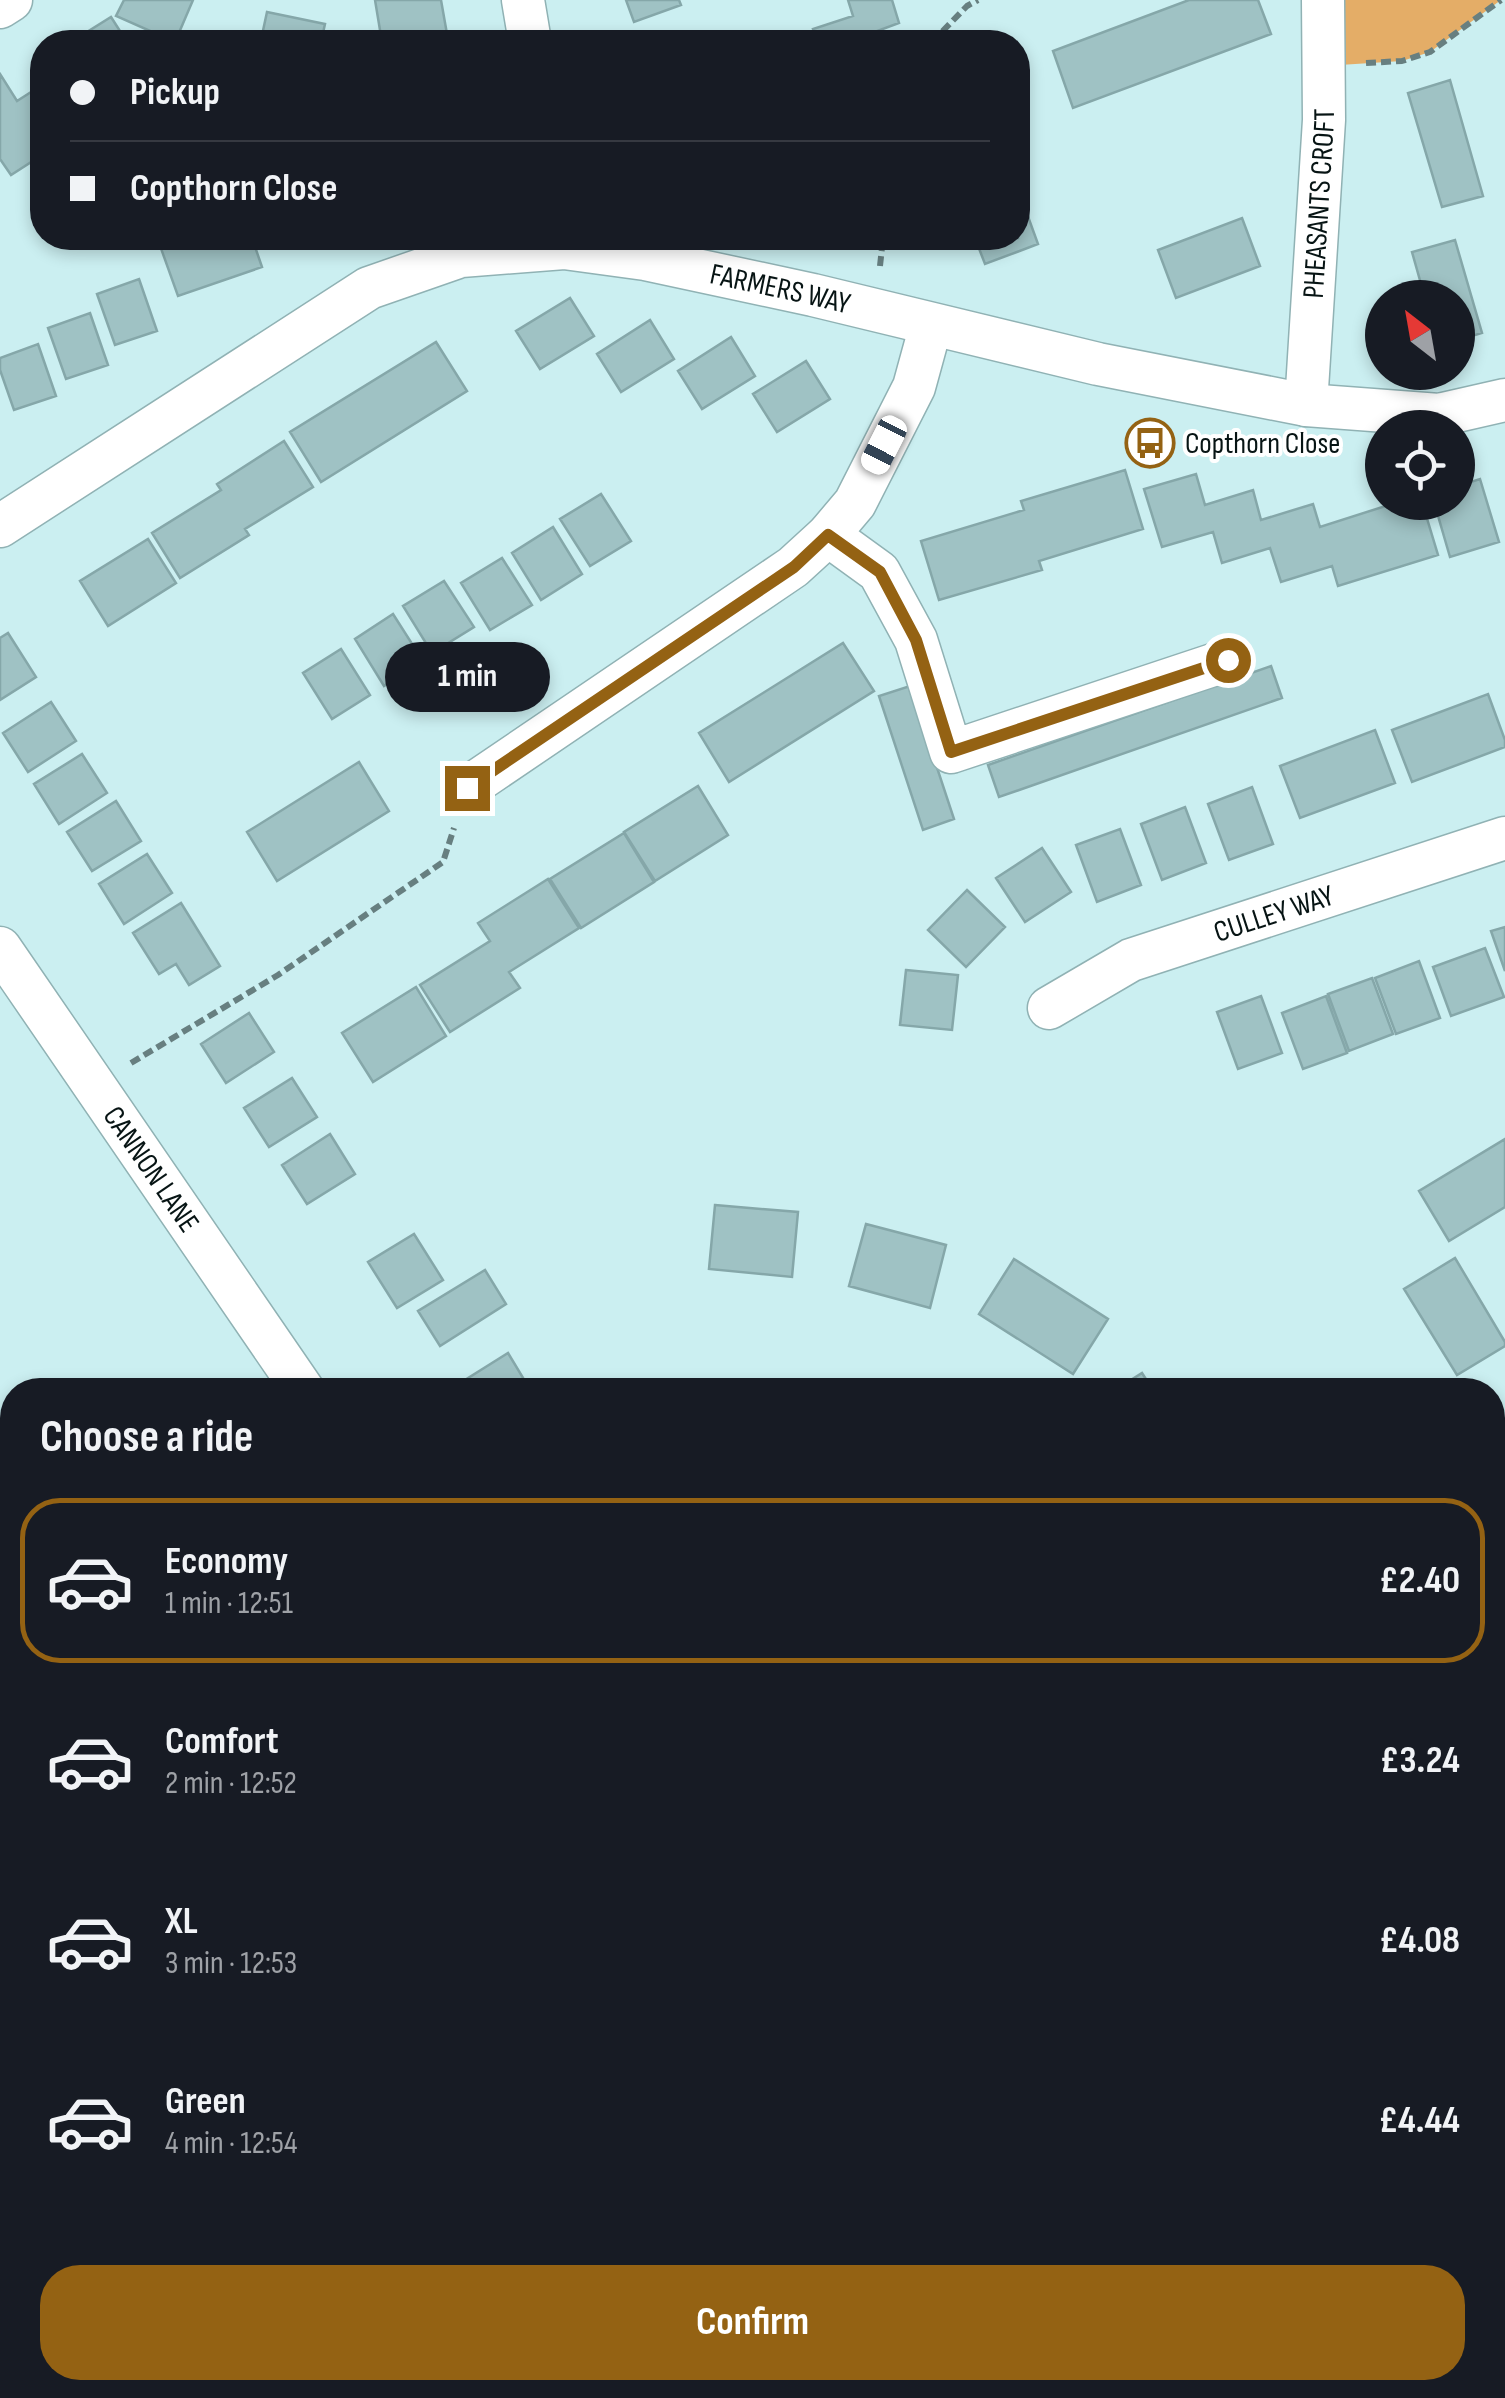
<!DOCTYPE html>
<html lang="en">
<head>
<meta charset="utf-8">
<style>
	body { margin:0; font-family:"Sofia Sans Condensed",sans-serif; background:#242831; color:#f1f3f6; height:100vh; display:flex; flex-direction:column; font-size:38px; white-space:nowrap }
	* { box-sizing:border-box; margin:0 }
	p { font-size:32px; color:#9ea1a6 }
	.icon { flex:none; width:55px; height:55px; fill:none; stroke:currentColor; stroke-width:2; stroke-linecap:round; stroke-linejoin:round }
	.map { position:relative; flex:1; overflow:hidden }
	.side { position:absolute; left:0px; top:1378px; width:1505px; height:1022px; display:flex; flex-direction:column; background:#171b24; border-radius:40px 40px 0 0; box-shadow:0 5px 15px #0003 }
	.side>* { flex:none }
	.top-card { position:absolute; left:30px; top:30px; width:1000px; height:220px; border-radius:40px; box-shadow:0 5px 15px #0003; display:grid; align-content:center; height:220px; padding:0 40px; background:#171b24 }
	.needle { width:65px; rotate:329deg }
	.tools { position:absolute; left:1365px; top:280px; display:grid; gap:20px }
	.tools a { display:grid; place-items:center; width:110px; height:110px; border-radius:50%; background:#171b24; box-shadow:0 5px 15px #0003; font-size:50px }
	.end { position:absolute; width:45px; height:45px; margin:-22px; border:12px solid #946213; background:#fff; box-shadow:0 0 0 5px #fff }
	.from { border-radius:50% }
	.bubble { position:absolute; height:70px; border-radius:35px; background:#171b24; box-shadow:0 5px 15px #0003; font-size:32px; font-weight:700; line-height:70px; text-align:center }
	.car { position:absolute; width:30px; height:60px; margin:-30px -15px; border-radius:12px; box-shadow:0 0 8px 2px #0007; background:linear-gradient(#fff 24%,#345 0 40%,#fff 0 76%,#345 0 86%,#fff 0) }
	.top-card b { display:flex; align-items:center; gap:35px; height:95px; font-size:38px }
	.top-card b+b { border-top:2px solid #363941 }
	.top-card i { width:25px; height:25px; background:#f1f3f6 }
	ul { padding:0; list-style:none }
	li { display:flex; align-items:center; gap:30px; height:165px; margin:0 20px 15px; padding:0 20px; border:5px solid transparent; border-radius:40px }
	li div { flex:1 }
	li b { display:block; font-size:38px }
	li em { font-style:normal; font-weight:700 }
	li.current { border-color:#946213 }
	li>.icon { width:90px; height:90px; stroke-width:1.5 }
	h2 { padding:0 40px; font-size:45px; line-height:120px }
	.action { display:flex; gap:20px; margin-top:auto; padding:20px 40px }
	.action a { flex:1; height:115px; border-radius:40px; background:#946213; color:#fff; font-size:40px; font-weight:700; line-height:115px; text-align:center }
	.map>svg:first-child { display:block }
</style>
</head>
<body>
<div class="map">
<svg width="1505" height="2398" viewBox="0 0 1505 2398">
	<rect width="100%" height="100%" fill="#cbeff1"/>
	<path fill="#e4ad67" d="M1323,0H1501L1430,52L1402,61L1324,66Z"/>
	<path fill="#9fc2c4" stroke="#85a7a9" stroke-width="2.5" d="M124,0H193L175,42L116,16Z
		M375,0H441L447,34L382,42Z
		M626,0H679L681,5L634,22Z
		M848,0H892L899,23L861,37L862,42H818L813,29L853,16Z
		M1189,0H1258L1271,34L1073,108L1053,51Z
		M267,12L325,24L321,42H273L261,40Z
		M111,17L127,42H71Z
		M0,74L17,101L42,85V155L11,175L0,159Z
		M1450,80L1483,196L1442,207L1408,93Z
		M1018,189L1038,244L985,264L975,238H1018Z
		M1242,218L1260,266L1176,298L1158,250Z
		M166,238H252L262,267L178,296L158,240Z
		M1455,240L1482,333L1458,340V298H1425L1412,252Z
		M139,279L157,331L115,345L97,294Z
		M570,298L594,336L540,369L516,331Z
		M90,313L108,365L66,379L48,328Z
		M650,320L674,359L621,392L597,354Z
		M731,337L755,376L702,409L678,371Z
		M436,342L467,391L321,482L290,432Z
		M38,344L56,396L14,410L0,370V358Z
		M806,361L830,399L777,432L753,394Z
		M284,441L313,487L245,529L249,535L180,578L152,533L221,490L217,484Z
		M1125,470L1143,529L1039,561L1042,570L939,600L921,541L1024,510L1021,501Z
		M1196,474L1205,505L1253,490L1261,520L1313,504L1320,527L1398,502H1422L1438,555L1338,586L1332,566L1281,582L1270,548L1222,563L1213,532L1162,547L1144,489Z
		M1480,479L1499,542L1450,557L1434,502H1458V486Z
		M601,494L631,541L590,566L560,519Z
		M553,527L582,574L541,600L512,553Z
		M148,539L176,583L108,626L80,581Z
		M502,558L532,605L490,630L461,583Z
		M444,581L474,627L432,653L403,606Z
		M393,614L423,661L384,686L355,639Z
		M8,633L36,677L0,700V638Z
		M843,643L874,691L729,782L699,733Z
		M341,649L370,695L332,719L303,673Z
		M1271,666L1282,698L999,797L988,765Z
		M910,686L954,819L923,830L879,696Z
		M1488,694L1505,740V747L1412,782L1392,730Z
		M51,702L76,741L28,772L3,733Z
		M1375,730L1395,783L1300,818L1280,766Z
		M82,754L107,793L59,824L34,784Z
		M359,762L389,811L277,881L247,832Z
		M698,786L728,835L655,881L624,832Z
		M1252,787L1273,844L1229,860L1208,804Z
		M116,801L141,841L92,871L67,832Z
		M1185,807L1206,863L1162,880L1141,824Z
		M1120,829L1141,885L1097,902L1076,845Z
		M624,833L654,882L581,928L550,879Z
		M1042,848L1071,892L1025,922L996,878Z
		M147,854L172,893L124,924L99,884Z
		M548,879L579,928L509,972L520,988L450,1032L420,985L490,941L478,923Z
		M967,890L1005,927L966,967L928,930Z
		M181,903L220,966L189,985L176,964L159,974L133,933Z
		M1505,927V971L1491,931Z
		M1485,948L1504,997L1451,1016L1433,967Z
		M1419,961L1440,1018L1396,1034L1375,978Z
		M906,970L958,975L952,1030L900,1025Z
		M1372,978L1393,1034L1349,1051L1328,994Z
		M416,987L446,1036L373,1082L342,1033Z
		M1261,996L1282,1053L1238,1069L1217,1012Z
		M1326,996L1347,1053L1303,1069L1282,1013Z
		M249,1013L274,1052L226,1083L201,1044Z
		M292,1078L317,1117L269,1147L244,1108Z
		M330,1134L355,1174L307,1204L282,1165Z
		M1505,1139V1207L1449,1241L1419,1191Z
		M715,1205L798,1212L792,1277L709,1269Z
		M866,1224L946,1245L930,1308L849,1286Z
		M414,1234L443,1280L397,1308L368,1262Z
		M1455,1258L1505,1342V1346L1457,1375L1404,1289Z
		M1014,1259L1108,1319L1073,1374L979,1314Z
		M485,1270L506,1304L440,1346L418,1311Z
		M508,1353L528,1386L522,1390H449Z
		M1142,1373L1153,1390H1115Z
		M1505,1709V1760L1492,1767V1717Z
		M1505,2043V2100L1492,2108V2051Z
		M760,2388H808L791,2398H767Z
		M823,2388H854L860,2398H806Z
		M1045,2388H1077L1061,2398H1052Z"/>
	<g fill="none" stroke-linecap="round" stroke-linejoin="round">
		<g stroke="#90b2b4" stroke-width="45">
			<g id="minor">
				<path d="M523,0L530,42"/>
				<path d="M0,7L11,0"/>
				<path id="s1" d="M1306,405L1324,120L1323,0"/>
				<path id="s2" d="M0,526L369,288L461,256L564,248L645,259L813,295L1098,364L1306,405L1439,415L1505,400"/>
				<path d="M828,535L879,572L916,640L951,752L1228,660"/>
				<path d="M467,788L793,567L828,535L855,503L914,387L931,325"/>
				<path id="s3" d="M0,948L303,1390"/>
				<path id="s4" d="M1049,1008L1131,960L1505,838"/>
				<path d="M1492,2315L1505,2306"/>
				<path d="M961,2388L968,2398"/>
				<path d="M1357,2398L1375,2388"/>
			</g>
		</g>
		<path stroke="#677f80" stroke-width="6" stroke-dasharray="10 5" stroke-linecap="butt" d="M932,42L967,6L978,0
			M1366,63L1402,61L1430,52L1501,0
			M880,266L883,238
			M131,1063L278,975L443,862L454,828"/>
		<use href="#minor" stroke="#fff" stroke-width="42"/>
	</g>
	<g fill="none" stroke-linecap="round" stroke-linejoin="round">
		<path stroke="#946213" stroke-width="12" d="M467,788L794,567L828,535L880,572L916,640L951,752L1228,660"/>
	</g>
	<defs>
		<g id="bus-ring" transform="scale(2.5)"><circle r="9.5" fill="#fff" stroke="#946213" stroke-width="1.5"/><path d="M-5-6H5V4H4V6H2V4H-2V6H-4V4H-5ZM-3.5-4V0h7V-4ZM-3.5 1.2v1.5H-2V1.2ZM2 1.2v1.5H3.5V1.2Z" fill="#946213"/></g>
	</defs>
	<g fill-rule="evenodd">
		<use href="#bus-ring" x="1150" y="443"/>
	</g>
	<g text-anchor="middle" stroke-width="8" stroke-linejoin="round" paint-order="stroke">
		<g font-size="30" fill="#071414" stroke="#fff">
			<text dy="10" stroke="none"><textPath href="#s1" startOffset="202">PHEASANTS CROFT</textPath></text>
			<text dy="10" stroke="none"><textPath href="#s2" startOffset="860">FARMERS WAY</textPath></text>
			<text dy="10" stroke="none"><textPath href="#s4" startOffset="245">CULLEY WAY</textPath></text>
			<text dy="10" stroke="none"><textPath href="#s3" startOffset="268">CANNON LANE</textPath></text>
		</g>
		<g font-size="30" fill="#071414" stroke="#fff" text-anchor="start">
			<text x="1185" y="453">Copthorn Close</text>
		</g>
	</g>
</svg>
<div class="tools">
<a><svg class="needle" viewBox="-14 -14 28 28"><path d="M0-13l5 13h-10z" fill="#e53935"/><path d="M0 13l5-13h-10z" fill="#9ea1a6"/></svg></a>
<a><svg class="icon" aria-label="locate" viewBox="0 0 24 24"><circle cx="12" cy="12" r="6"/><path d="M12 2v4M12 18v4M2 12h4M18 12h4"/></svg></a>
</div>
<i class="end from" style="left:1228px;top:660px"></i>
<i class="end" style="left:467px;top:788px"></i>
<div class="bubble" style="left:385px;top:642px;width:165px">1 min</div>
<i class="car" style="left:884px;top:445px;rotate:207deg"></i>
<div class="top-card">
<b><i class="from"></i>Pickup</b>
<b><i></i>Copthorn Close</b>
</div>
<section class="side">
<h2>Choose a ride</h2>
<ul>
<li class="current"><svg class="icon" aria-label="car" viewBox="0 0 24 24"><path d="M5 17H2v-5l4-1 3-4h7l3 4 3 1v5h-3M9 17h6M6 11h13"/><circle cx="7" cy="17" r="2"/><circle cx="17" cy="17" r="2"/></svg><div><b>Economy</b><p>1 min · 12:51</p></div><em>£2.40</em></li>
<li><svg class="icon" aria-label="car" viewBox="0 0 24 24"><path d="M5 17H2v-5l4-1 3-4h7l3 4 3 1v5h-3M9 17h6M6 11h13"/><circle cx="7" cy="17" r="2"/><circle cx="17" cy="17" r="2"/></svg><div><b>Comfort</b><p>2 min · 12:52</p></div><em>£3.24</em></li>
<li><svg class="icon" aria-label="car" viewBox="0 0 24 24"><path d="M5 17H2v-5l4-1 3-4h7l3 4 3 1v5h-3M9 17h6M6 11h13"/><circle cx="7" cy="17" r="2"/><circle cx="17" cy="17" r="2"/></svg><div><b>XL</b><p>3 min · 12:53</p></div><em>£4.08</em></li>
<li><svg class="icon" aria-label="car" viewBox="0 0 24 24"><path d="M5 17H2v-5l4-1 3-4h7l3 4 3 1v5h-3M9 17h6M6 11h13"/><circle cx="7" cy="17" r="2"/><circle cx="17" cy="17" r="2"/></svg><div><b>Green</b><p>4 min · 12:54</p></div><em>£4.44</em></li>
</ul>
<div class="action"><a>Confirm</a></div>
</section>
</div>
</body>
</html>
